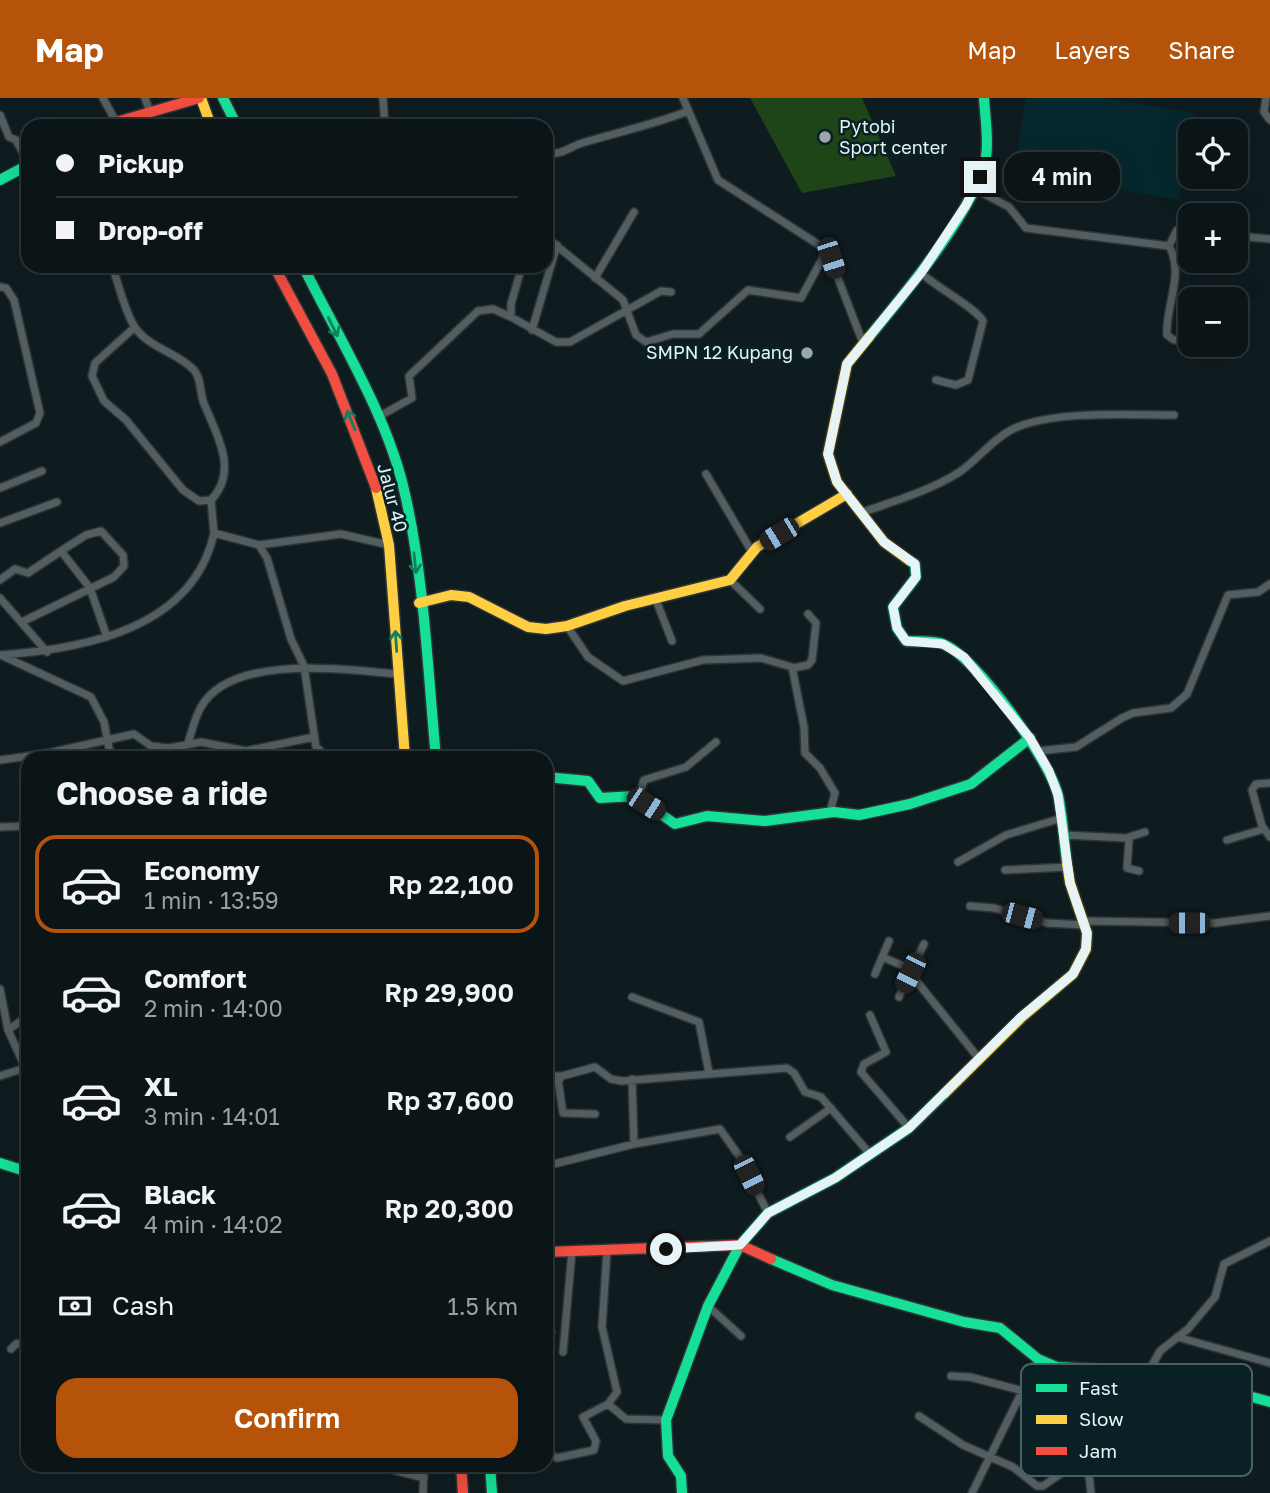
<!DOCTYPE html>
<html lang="en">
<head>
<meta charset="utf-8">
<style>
	body { margin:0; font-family:"Golos Text",sans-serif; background:#192224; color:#f1f3f6; height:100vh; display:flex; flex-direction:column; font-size:26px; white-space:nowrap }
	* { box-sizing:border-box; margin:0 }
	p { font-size:23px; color:#9a9fa1 }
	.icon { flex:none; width:38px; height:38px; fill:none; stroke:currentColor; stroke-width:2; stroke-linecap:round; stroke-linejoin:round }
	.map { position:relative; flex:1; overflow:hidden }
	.sheet { position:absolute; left:21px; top:653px; width:532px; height:721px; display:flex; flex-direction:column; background:#0b1517; border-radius:21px; box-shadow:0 7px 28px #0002,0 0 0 2px #2b3436 }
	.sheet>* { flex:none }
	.guide { position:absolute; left:21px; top:21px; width:532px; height:154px; border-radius:21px; box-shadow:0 7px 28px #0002,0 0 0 2px #2b3436; display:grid; align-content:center; height:154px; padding:0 35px; background:#0b1517 }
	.fabs { position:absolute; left:1178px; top:21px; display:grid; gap:14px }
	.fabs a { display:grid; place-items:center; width:70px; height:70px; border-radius:14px; background:#0b1517; box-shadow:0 7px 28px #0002,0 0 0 2px #2b3436; font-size:35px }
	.end { position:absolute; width:32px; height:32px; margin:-16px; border:9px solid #e6f4f7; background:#111; box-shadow:0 0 0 4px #111 }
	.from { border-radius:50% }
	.bubble { position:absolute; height:49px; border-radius:21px; background:#0b1517; box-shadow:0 7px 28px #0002,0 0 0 2px #2b3436; font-size:23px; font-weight:600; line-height:49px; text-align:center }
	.car { position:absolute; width:21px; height:42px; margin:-21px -10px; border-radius:9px; box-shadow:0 0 5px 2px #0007; background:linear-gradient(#222 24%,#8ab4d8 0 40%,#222 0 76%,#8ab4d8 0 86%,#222 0) }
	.guide b { display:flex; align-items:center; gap:24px; height:66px; font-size:26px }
	.guide b+b { border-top:2px solid #2b3436 }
	.guide i { width:18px; height:18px; background:#f1f3f6 }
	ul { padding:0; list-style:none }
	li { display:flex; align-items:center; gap:21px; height:98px; margin:0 14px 10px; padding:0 21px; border:4px solid transparent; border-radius:21px }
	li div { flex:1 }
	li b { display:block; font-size:26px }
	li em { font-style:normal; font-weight:600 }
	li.current { border-color:#b45309 }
	li>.icon { width:63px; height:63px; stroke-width:1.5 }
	h2 { padding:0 35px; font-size:32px; line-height:84px }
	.pay { display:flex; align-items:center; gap:18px; height:77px; padding:0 35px; font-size:26px }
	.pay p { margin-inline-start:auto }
	.primary-button { display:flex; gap:14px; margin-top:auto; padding:14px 35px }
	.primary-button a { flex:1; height:80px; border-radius:21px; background:#b45309; color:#fff; font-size:28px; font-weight:600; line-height:80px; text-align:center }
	header { display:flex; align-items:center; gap:42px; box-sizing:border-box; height:98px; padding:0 35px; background:#b45309; color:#fff }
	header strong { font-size:33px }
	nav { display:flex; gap:38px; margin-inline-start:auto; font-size:24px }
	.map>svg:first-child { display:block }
</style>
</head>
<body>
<header>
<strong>Map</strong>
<nav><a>Map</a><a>Layers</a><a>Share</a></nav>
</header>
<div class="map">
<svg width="1270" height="1395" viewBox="0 0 1270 1395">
	<rect width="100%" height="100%" fill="#0f1c1f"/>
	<path fill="#06272d" d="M1026,0H1106L1194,15L1179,102L1013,73Z"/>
	<path fill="#1f4417" d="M750,0H862L896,78L802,95Z"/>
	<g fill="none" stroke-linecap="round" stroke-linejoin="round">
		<g stroke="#2d3537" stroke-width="10">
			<path id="street" d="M103,0L115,22
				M145,0L150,14
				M383,0L385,28
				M683,0L718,82L827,152L863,245
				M1266,0L1264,14L1270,22
				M0,17L9,39L16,42L28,64
				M546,55C560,58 570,49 582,45C618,34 653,27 688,13
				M975,91L1009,109L1026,130L1169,148L1177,132H1190
				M1236,138L1270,141
				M546,139L623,202L636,237L646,244L673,236H699L748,192L801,200L827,152
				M1169,148C1185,176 1165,208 1167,237L1174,242L1190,240
				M112,168C119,187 124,211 134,228C148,250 177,254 194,272C201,280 200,293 203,303C215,334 240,372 211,402
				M522,168L511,206V219L556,244H570L661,193L671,194
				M921,175C936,189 976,210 983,223L968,282L956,287L936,282
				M595,180L634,114
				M0,189L6,190L14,202L40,315L36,325L0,344
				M135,229L95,265L92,278L104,303L126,322L183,392L199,403L211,402L214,435
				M532,232L557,147
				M378,319L412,300L409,278L478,213L493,211L511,219
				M706,376L752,454
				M0,390L42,373
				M863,414C895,403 929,393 958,375C978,362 992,341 1013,331C1053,312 1129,317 1174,317
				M0,425L57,404
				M259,447L267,460L291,541L304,568L316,649L324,656L361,660
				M0,482L15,471L28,475L61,453L90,490L107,539
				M730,482L760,511
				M0,500L47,554
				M656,502L672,543
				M24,523L114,479L124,468L123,457L101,433L86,437L61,453
				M567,528L588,559L623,583L703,562L761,560L792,569L804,629L805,655L820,670L835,695L830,714
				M0,557C84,551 193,531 214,435L259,447L341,436L389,447
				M3,558L91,599L104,624L111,660
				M793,570L808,567L812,562L816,525L808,516
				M188,645C192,633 195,619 201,609C232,555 346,572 398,576
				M1038,653L1076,649L1122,620L1133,615L1171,610L1187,596L1228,497L1258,494L1270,486
				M0,662L44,656L134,636L151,648L169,650L201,644L246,653L314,639
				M1270,685L1256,686L1252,692L1262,728L1270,739
				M638,699L644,682L686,669L716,644
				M0,729L28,728
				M1064,737L1126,740L1129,742L1127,770L1139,773
				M1126,740L1145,734
				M1227,742L1264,731
				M958,764L1006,737L1062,720
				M1005,772L1068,769
				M970,808L994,810L1047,825L1085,827
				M1084,823L1215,825L1270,818
				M924,846L910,875L980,962
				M882,859L906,869L910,875L899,899
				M875,876L889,843
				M0,891L8,932L25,969
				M632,899L699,924L709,975
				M870,917L886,954L864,966L861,974L909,1030
				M8,932L28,918
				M0,978L28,969
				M546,978H562L595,969L611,981L622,983L787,970L794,975L805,994L821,999L870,1056
				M632,981L634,1046
				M558,982L563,1015L595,1016
				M546,989L560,981
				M790,1039L831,1010
				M546,1068L634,1046L720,1031L739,1058L768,1115
				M607,1153L602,1229L617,1294L608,1306
				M708,1208L741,1238
				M546,1234H551
				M1177,1239L1270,1265
				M11,1251L16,1246L28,1244
				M563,1254L572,1153
				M1148,1275L1160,1253L1188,1231L1215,1199L1224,1166L1270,1143
				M951,1278L970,1279L1023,1293
				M919,1318L963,1347L1013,1369L1037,1388H1043L1076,1365L1084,1364L1088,1367L1091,1395
				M546,1354L557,1360L594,1352L596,1343L583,1319L608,1306L626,1321L666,1322
				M374,1367L424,1380
				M423,1395L424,1367
				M972,1395L1038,1261"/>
		</g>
		<g stroke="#2d3537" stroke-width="13">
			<path id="fast" d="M223,0L237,28
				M0,82L28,67
				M303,168C338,239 388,318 405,396C424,478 428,575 436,660
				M869,239C902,199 977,110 986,59C989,41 985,19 984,0
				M910,463L915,466L916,479L893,509L897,530L906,543C917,544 933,542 943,546C976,558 1050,663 1058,697C1063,719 1064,744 1067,766
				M546,679L588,683L600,700L635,698L675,726L707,718L765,723L834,714L859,717L910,706L971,686L1030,640
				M0,1065L28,1074
				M771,1161L832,1187L964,1224L1000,1230L1038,1261L1057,1269L1165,1275L1270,1304
				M490,1367L492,1395
				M682,1395L681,1378L668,1358L666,1322L708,1208L740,1147L768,1115L835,1080L909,1030L944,996"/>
		</g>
		<g stroke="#2d3537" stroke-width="13">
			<path id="slow" d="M201,0L211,28
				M869,239L847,266L828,356L837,384L884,444L910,463
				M376,390L389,447L405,660
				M419,505L451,497L469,499L528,529L546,531L567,528L625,508L730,482L757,449L847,396
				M944,996L1022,919L1073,876L1086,851L1087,835L1070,785L1067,766"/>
		</g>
		<g stroke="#2d3537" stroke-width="13">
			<path id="jam" d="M103,28L199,0
				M274,168L332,276L376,390
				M546,1154L740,1147L771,1161
				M461,1367L463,1395"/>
		</g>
		<use href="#street" stroke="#545d5f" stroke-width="7"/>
		<use href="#fast" stroke="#16e098" stroke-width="10"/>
		<use href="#slow" stroke="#ffcf43" stroke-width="10"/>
		<use href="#jam" stroke="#f24e42" stroke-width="10"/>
	</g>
	<defs><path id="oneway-shaft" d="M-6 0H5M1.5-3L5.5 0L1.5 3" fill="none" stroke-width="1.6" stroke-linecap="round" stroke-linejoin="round" transform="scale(1.75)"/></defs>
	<g stroke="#10805e">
		<use href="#oneway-shaft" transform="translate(333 229) rotate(64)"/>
		<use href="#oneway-shaft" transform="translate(351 322) rotate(-112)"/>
		<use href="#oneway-shaft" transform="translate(415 465) rotate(84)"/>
		<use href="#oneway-shaft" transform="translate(396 543) rotate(-94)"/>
	</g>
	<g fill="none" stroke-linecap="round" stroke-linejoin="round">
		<path stroke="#e6f4f7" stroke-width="9" d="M666,1151L740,1147L768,1115L835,1080L909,1030L1021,919L1073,876L1086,851L1087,835L1070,785L1058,697L1049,673L1030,640L964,559L943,546L906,543L897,530L893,509L916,479L915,466L884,444L837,384L828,356L847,266L921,175L966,107L980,79"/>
	</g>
	<g fill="#9ba8ab" stroke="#092125" stroke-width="2.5">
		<circle cx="825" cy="39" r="7"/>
		<circle cx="807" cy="255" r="7"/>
	</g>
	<g text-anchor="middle" stroke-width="5" stroke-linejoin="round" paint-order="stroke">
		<g font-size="18" fill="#e6f4f7" stroke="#092125" text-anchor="start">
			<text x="839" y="35">Pytobi<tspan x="839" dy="21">Sport center</tspan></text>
			<text x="793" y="261" text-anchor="end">SMPN 12 Kupang</text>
		</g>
		<g font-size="18" fill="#e6f4f7" stroke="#092125">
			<text transform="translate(392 400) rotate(75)" y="6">Jalur 40</text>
		</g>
	</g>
	<rect x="1021" y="1266" width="231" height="112" rx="10" fill="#092125" stroke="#4b6064" stroke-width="2"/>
	<rect x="1036" y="1286" width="31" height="8" fill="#16e098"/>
	<rect x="1036" y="1317" width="31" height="9" fill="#ffcf43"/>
	<rect x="1036" y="1349" width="31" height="8" fill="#f24e42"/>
	<g font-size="19" fill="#e6f4f7">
		<text x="1079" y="1297">Fast</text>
		<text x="1079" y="1328">Slow</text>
		<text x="1079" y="1360">Jam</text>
	</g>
</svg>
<div class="fabs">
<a><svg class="icon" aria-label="locate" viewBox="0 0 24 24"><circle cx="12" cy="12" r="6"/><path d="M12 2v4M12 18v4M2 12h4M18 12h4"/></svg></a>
<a>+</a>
<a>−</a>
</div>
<i class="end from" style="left:666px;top:1151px"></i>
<i class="end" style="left:980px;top:79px"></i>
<div class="bubble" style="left:1004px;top:54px;width:116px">4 min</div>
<i class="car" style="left:831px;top:160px;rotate:162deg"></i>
<i class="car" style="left:779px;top:436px;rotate:239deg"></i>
<i class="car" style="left:646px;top:706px;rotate:123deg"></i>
<i class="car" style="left:1022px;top:818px;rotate:105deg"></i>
<i class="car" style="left:1189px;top:825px;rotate:270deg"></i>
<i class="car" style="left:910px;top:875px;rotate:206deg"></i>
<i class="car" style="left:749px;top:1077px;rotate:154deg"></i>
<div class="guide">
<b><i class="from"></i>Pickup</b>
<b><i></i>Drop-off</b>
</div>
<section class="sheet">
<h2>Choose a ride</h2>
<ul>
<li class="current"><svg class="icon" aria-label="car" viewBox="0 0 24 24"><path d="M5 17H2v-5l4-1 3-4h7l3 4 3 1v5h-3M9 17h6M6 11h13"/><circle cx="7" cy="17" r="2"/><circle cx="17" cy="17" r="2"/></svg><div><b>Economy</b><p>1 min · 13:59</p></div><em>Rp 22,100</em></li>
<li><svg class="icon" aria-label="car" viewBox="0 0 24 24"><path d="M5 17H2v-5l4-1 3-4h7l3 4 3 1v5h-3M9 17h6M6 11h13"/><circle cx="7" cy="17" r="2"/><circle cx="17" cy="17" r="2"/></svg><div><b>Comfort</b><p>2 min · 14:00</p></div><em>Rp 29,900</em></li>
<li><svg class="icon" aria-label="car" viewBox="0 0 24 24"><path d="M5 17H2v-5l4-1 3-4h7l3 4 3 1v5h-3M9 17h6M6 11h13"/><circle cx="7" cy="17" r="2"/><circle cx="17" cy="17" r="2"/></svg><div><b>XL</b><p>3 min · 14:01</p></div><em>Rp 37,600</em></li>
<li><svg class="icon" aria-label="car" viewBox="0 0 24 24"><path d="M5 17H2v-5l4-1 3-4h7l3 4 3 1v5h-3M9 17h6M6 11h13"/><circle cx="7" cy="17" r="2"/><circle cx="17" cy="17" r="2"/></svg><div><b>Black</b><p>4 min · 14:02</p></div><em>Rp 20,300</em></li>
</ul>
<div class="pay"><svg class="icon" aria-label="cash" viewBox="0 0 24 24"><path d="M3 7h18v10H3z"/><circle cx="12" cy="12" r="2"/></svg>Cash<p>1.5 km</p></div>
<div class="primary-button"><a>Confirm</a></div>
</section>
</div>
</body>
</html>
